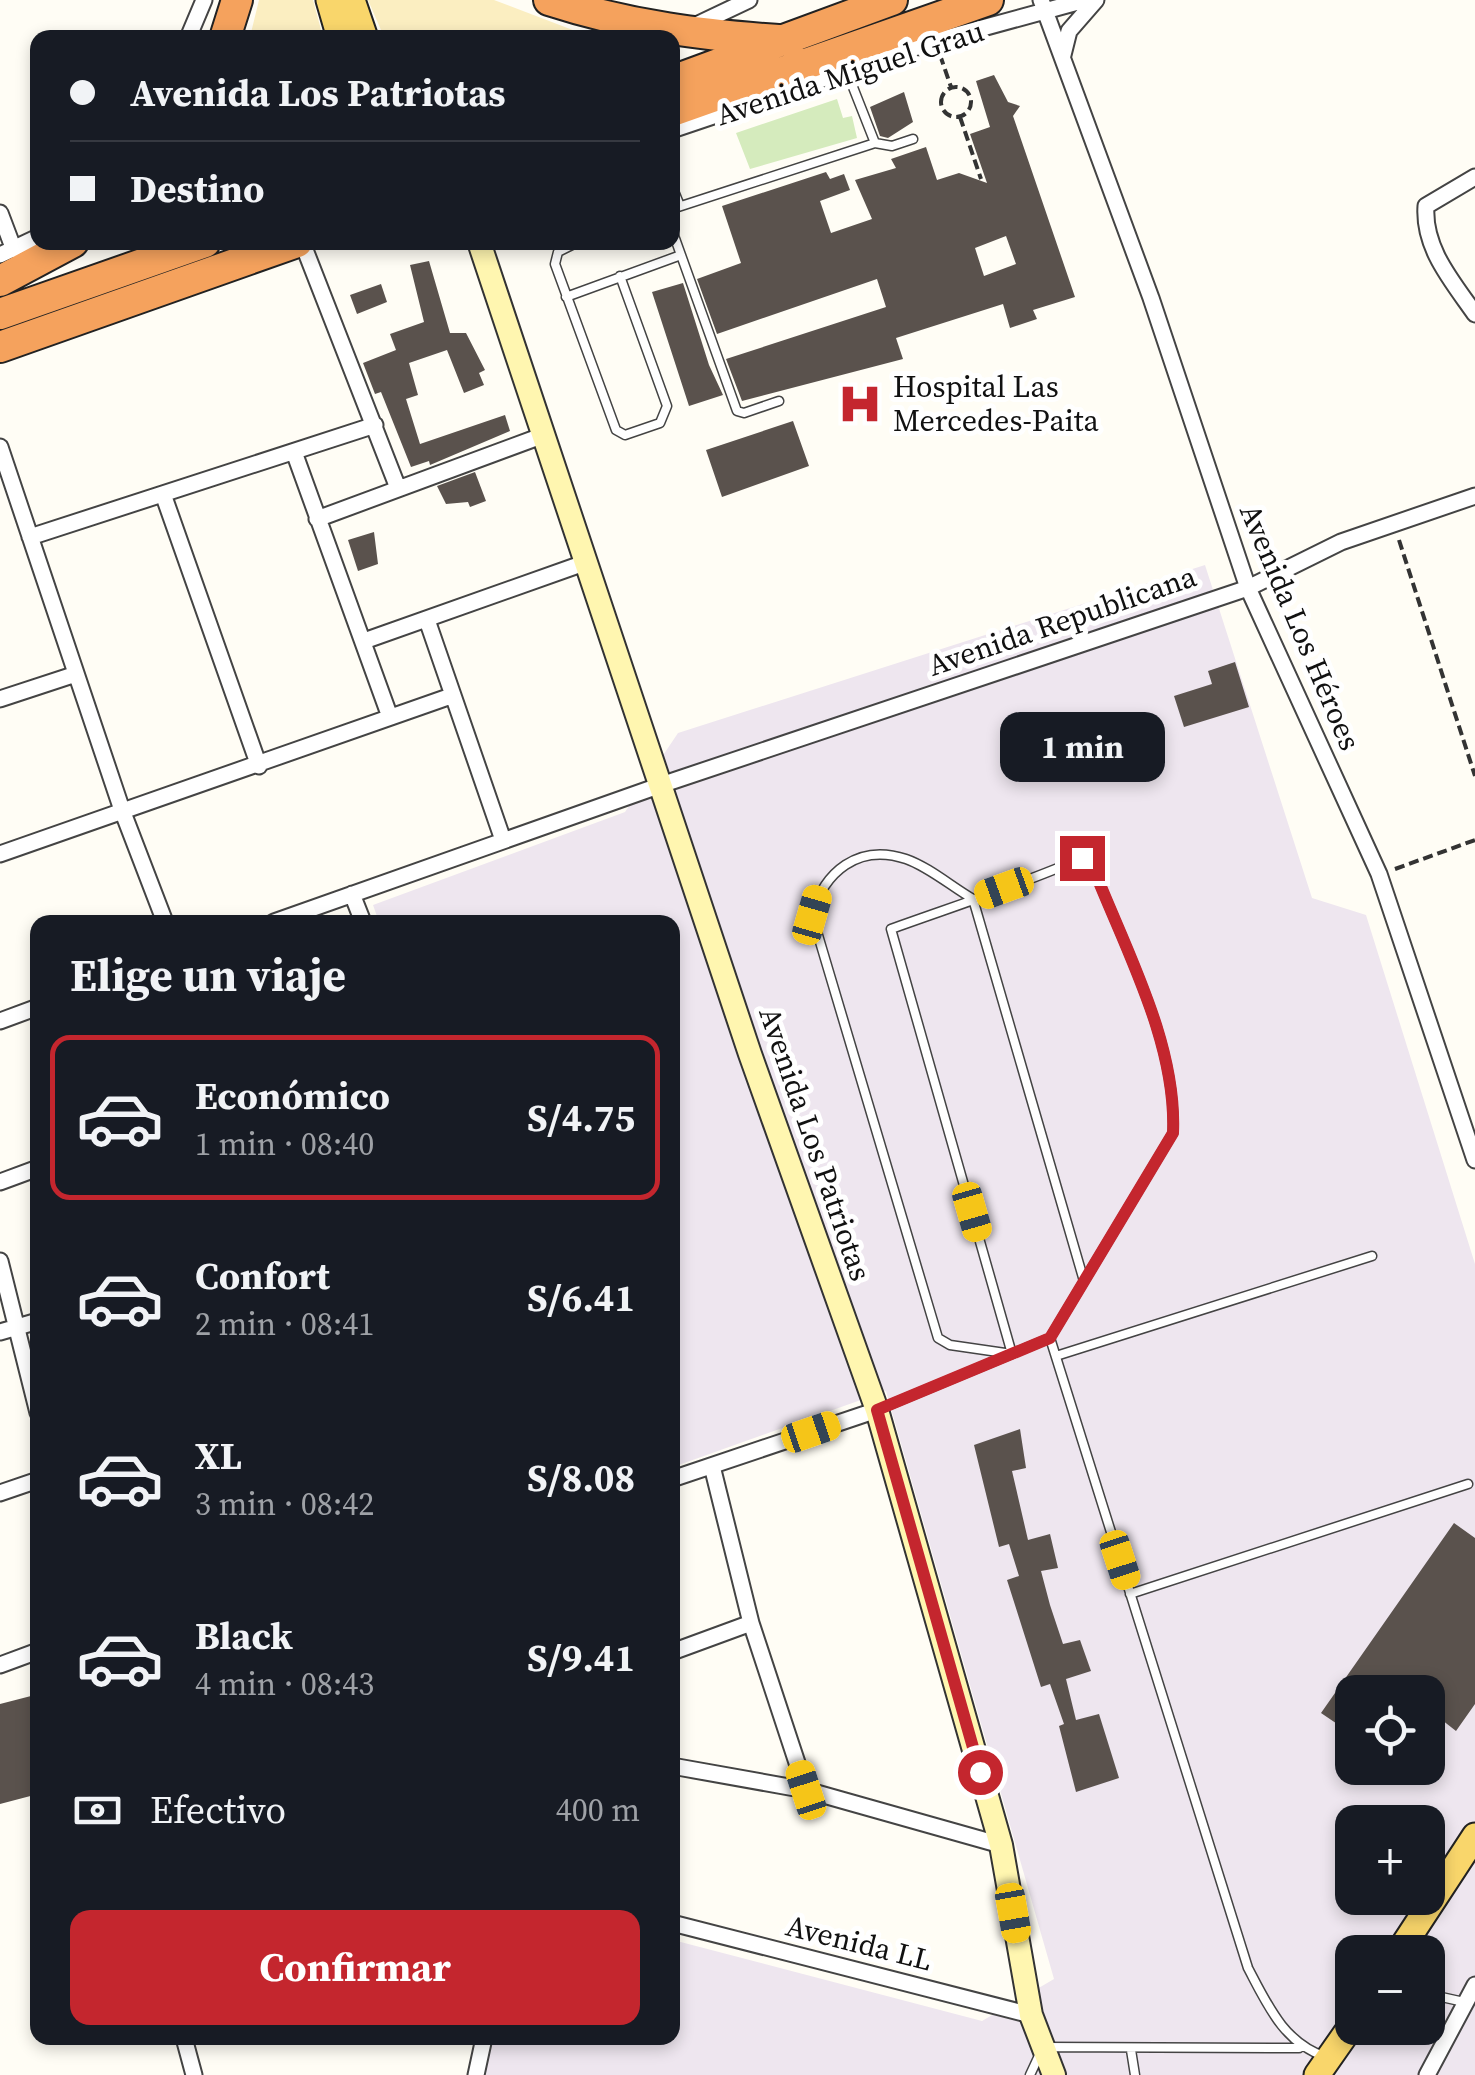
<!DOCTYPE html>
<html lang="es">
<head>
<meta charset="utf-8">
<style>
	body { margin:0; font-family:"Source Serif 4",serif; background:#242831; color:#f1f3f6; height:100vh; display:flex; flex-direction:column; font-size:38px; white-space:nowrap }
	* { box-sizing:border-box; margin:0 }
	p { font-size:32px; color:#9ea1a6 }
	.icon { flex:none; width:55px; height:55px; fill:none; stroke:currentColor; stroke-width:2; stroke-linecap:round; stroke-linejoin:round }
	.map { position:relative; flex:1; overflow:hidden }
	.side { position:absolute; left:30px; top:915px; width:650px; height:1130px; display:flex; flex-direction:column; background:#171b24; border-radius:20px; box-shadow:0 5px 15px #0003 }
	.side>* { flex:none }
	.hud { position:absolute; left:30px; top:30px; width:650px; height:220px; border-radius:20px; box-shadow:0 5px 15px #0003; display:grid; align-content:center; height:220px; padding:0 40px; background:#171b24 }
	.tools { position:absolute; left:1335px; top:1675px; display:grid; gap:20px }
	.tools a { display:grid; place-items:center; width:110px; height:110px; border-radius:20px; background:#171b24; box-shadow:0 5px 15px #0003; font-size:50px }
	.end { position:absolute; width:45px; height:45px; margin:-22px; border:12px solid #c4262e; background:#fff; box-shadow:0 0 0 5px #fff }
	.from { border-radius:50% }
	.bubble { position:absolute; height:70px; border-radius:20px; background:#171b24; box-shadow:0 5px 15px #0003; font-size:32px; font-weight:700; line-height:70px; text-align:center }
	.car { position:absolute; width:30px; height:60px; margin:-30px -15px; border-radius:12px; box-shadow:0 0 8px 2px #0007; background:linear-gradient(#f5c518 24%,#345 0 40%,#f5c518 0 76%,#345 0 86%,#f5c518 0) }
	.hud b { display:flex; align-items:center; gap:35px; height:95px; font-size:38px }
	.hud b+b { border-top:2px solid #363941 }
	.hud i { width:25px; height:25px; background:#f1f3f6 }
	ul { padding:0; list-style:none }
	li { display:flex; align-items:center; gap:30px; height:165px; margin:0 20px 15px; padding:0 20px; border:5px solid transparent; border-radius:20px }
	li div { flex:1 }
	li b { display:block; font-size:38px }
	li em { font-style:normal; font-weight:700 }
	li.current { border-color:#c4262e }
	li>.icon { width:90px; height:90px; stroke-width:1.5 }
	h2 { padding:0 40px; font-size:45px; line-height:120px }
	.pay { display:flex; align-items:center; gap:25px; height:110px; padding:0 40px; font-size:38px }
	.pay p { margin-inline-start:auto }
	.button { display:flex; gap:20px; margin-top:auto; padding:20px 40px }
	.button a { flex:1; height:115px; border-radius:20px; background:#c4262e; color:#fff; font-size:40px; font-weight:700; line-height:115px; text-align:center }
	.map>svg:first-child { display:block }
</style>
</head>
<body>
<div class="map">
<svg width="1475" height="2075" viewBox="0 0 1475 2075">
	<rect width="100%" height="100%" fill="#fffdf5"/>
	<path fill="#eee6ef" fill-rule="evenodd" d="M1205,565L1312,898L1366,915L1475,1264V2075H483L492,2038H672L673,1940L982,2021L1054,1979L886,1391L673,1467L672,922H379L373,905L625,812L678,733ZM1352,1692H1428V1768H1352ZM1352,1822H1428V1898H1352ZM1352,1952H1428V2028H1352Z"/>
	<path fill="#d5ebbd" d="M837,99L843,118L852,116L857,138L750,169L736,133Z"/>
	<path fill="#fbeec1" d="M259,0H313L323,37H250Z
		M368,0H494L591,37H384Z"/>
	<path fill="#5a524d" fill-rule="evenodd" d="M994,75L1008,102L1020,106L1013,116L1075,297L1033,310L1037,319L1010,328L1003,304L896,338L903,359L742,401L726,359L886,307L877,279L717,334L697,279L741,263L722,206L826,172L830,179L844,174L850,190L820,201L831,233L872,219L855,180L896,168L891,159L926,147L937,180L959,173L987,183L970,134L990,127L976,81ZM1006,236L1016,264L984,276L975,248Z
		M904,92L913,122L888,138L880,136L870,107Z
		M429,261L450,333H466L485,370L479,373L484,385L464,393L447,350L409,363L418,395L406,399L420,444L505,415L510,431L430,465L429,461L411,467L381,392L375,394L363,363L396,350L390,334L424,322L410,265Z
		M683,283L709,365L723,395L689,406L652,292Z
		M381,284L387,302L357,314L350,295Z
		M793,421L809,466L722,497L706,450Z
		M475,472L486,501L470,507L468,502L446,504L437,486Z
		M374,532L378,564L358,571L348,540Z
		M1235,662L1249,707L1184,727L1174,696L1212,684L1208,671Z
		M1020,1429L1026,1468L1012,1471L1028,1540L1050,1534L1058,1568L1041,1571L1050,1605L1063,1644L1080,1640L1091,1671L1066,1679L1076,1720L1099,1714L1119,1778L1076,1792L1059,1726L1064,1724L1050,1684L1041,1687L1007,1580L1019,1576L1009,1544L999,1547L974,1445Z
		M1454,1523L1475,1538V1704L1456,1731L1428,1709V1692H1352V1734L1321,1713Z
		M31,1696L38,1720V1794L0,1804V1704Z"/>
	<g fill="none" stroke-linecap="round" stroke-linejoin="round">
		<g stroke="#444" stroke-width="11">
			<path id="lane" d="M847,72L875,143L892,146L913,139
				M672,186L680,206
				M672,209L875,143
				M672,230L737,411L744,413L779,401
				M578,242L558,252L555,264L616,430L625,435L660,423L667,406L620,276
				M566,297L681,255
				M1050,1338L1248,1968C1268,2006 1284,2043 1326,2057
				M1056,1356L1372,1256
				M882,1408L1050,1338L1173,1133C1177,1043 1125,949 1093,867L1082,858C1020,885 955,906 891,929L1012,1354L950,1345L938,1338L812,915C824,872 858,843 906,859C929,867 952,887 973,899L1084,1281
				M1130,1594L1468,1484
				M1428,1994L1464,2002
				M1131,2050L1135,2075
				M1030,2075L1043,2047L1299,2048"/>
		</g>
		<g stroke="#444" stroke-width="19">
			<path id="street" d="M1041,0L1151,298L1248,588L1379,874L1475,1160
				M692,27L749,0
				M188,38L204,0
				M1063,55L1069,31L1096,0
				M672,130L935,41L1085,0
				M1475,177L1426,206C1423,248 1452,281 1475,314
				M0,213L14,250
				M302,242L398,488
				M0,255L38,237
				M0,447L122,810L165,922
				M294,452L390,717
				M163,494L259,766
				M317,519L544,435
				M30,537L375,425
				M427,620L503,840
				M364,641L587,562
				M0,699L76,674
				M0,854L451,696
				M352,894L363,922
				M274,922L661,785L1248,588L1341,542L1475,496
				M0,1021L38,1007
				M0,1182L38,1168
				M0,1261L38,1413
				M0,1332L38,1321
				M712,1466L751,1623L806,1790
				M672,1479L877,1410
				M0,1493L38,1480
				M672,1652L751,1623
				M0,1665L38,1651
				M672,1766L806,1790L1001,1845
				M672,1923L1031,2015
				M184,2038L194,2075
				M476,2075L484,2038
				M1427,2075L1475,1985"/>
		</g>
		<g stroke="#333" stroke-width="26">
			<path id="secondary" d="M479,242L750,1054L877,1410L1001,1845L1031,2015L1054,2075"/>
		</g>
		<g stroke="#222" stroke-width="29">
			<path id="primary" d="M329,0L340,38
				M352,0L365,38
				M1399,1952L1475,1836
				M1317,2075L1352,2025"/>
		</g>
		<g stroke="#222" stroke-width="34">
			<path id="highway" d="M549,0C632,27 703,35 790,41
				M225,38L237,0
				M672,81L892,0
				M672,111L988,0
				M0,281L73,242
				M0,314L205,242
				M0,347L297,242"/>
		</g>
		<path stroke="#333" stroke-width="4" stroke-dasharray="10 5" stroke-linecap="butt" d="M940,55L951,87
			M941 102a15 15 0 1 1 30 0a15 15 0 1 1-30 0Z
			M960,117L981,179
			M1399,540L1475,776
			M1395,869L1475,840"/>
		<use href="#lane" stroke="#fff" stroke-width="8"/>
		<use href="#street" stroke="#fff" stroke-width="15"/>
		<use href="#secondary" stroke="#fff6b0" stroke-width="22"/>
		<use href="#primary" stroke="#f9d66b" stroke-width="25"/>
		<use href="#highway" stroke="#f5a25d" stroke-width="30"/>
	</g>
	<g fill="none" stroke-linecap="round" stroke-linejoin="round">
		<path stroke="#c4262e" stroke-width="12" d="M980,1772L877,1410L1050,1338L1173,1133C1177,1043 1125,949 1093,867L1082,858"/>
	</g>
	<defs>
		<g id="hospital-bare" transform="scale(3.45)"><path d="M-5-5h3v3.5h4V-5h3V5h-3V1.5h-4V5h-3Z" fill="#c4262e" stroke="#fff" stroke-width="2.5" paint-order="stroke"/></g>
	</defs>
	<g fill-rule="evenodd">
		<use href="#hospital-bare" x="860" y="404"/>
	</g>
	<g text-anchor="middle" stroke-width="10" stroke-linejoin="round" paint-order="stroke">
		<g font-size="30" fill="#111" stroke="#fff">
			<text transform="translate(850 73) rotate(-18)" y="10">Avenida Miguel Grau</text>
			<text transform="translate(1062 621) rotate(-19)" y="10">Avenida Republicana</text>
			<text transform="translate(1300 627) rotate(67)" y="10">Avenida Los Héroes</text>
			<text transform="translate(815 1144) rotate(71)" y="10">Avenida Los Patriotas</text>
			<text transform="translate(859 1943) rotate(14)" y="10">Avenida LL</text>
		</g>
		<g font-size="30" fill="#111" stroke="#fff" text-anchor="start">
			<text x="893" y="397">Hospital Las<tspan x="893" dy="34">Mercedes-Paita</tspan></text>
		</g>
	</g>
</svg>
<div class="tools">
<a><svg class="icon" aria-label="locate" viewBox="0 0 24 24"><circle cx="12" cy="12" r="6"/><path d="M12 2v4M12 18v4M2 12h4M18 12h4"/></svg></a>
<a>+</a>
<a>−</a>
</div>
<i class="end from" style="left:980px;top:1772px"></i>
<i class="end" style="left:1082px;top:858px"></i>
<div class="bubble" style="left:1000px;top:712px;width:165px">1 min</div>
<i class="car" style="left:1004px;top:888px;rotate:250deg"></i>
<i class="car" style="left:812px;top:915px;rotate:16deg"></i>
<i class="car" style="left:972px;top:1212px;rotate:164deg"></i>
<i class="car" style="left:811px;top:1432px;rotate:71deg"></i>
<i class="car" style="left:1120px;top:1560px;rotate:162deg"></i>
<i class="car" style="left:806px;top:1790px;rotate:342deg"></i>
<i class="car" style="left:1013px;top:1913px;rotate:170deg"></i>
<div class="hud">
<b><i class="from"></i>Avenida Los Patriotas</b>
<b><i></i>Destino</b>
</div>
<section class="side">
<h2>Elige un viaje</h2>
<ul>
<li class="current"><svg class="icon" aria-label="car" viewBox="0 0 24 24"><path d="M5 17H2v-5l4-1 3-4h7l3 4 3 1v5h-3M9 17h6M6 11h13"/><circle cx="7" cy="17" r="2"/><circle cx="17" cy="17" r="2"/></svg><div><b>Económico</b><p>1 min · 08:40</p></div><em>S/4.75</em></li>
<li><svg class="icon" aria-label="car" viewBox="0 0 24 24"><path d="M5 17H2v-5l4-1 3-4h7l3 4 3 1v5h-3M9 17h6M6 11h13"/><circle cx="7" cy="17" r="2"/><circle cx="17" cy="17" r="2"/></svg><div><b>Confort</b><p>2 min · 08:41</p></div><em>S/6.41</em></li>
<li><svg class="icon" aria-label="car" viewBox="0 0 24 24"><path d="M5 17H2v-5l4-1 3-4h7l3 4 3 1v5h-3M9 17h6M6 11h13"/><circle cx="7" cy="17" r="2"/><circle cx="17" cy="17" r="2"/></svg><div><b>XL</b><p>3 min · 08:42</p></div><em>S/8.08</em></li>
<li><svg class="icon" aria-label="car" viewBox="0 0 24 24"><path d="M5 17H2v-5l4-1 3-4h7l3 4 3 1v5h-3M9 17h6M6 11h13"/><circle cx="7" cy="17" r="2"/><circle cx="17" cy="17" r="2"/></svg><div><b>Black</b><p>4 min · 08:43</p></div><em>S/9.41</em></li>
</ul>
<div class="pay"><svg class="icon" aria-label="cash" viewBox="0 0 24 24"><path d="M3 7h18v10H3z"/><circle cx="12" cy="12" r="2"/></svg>Efectivo<p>400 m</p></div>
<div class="button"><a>Confirmar</a></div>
</section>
</div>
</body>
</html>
